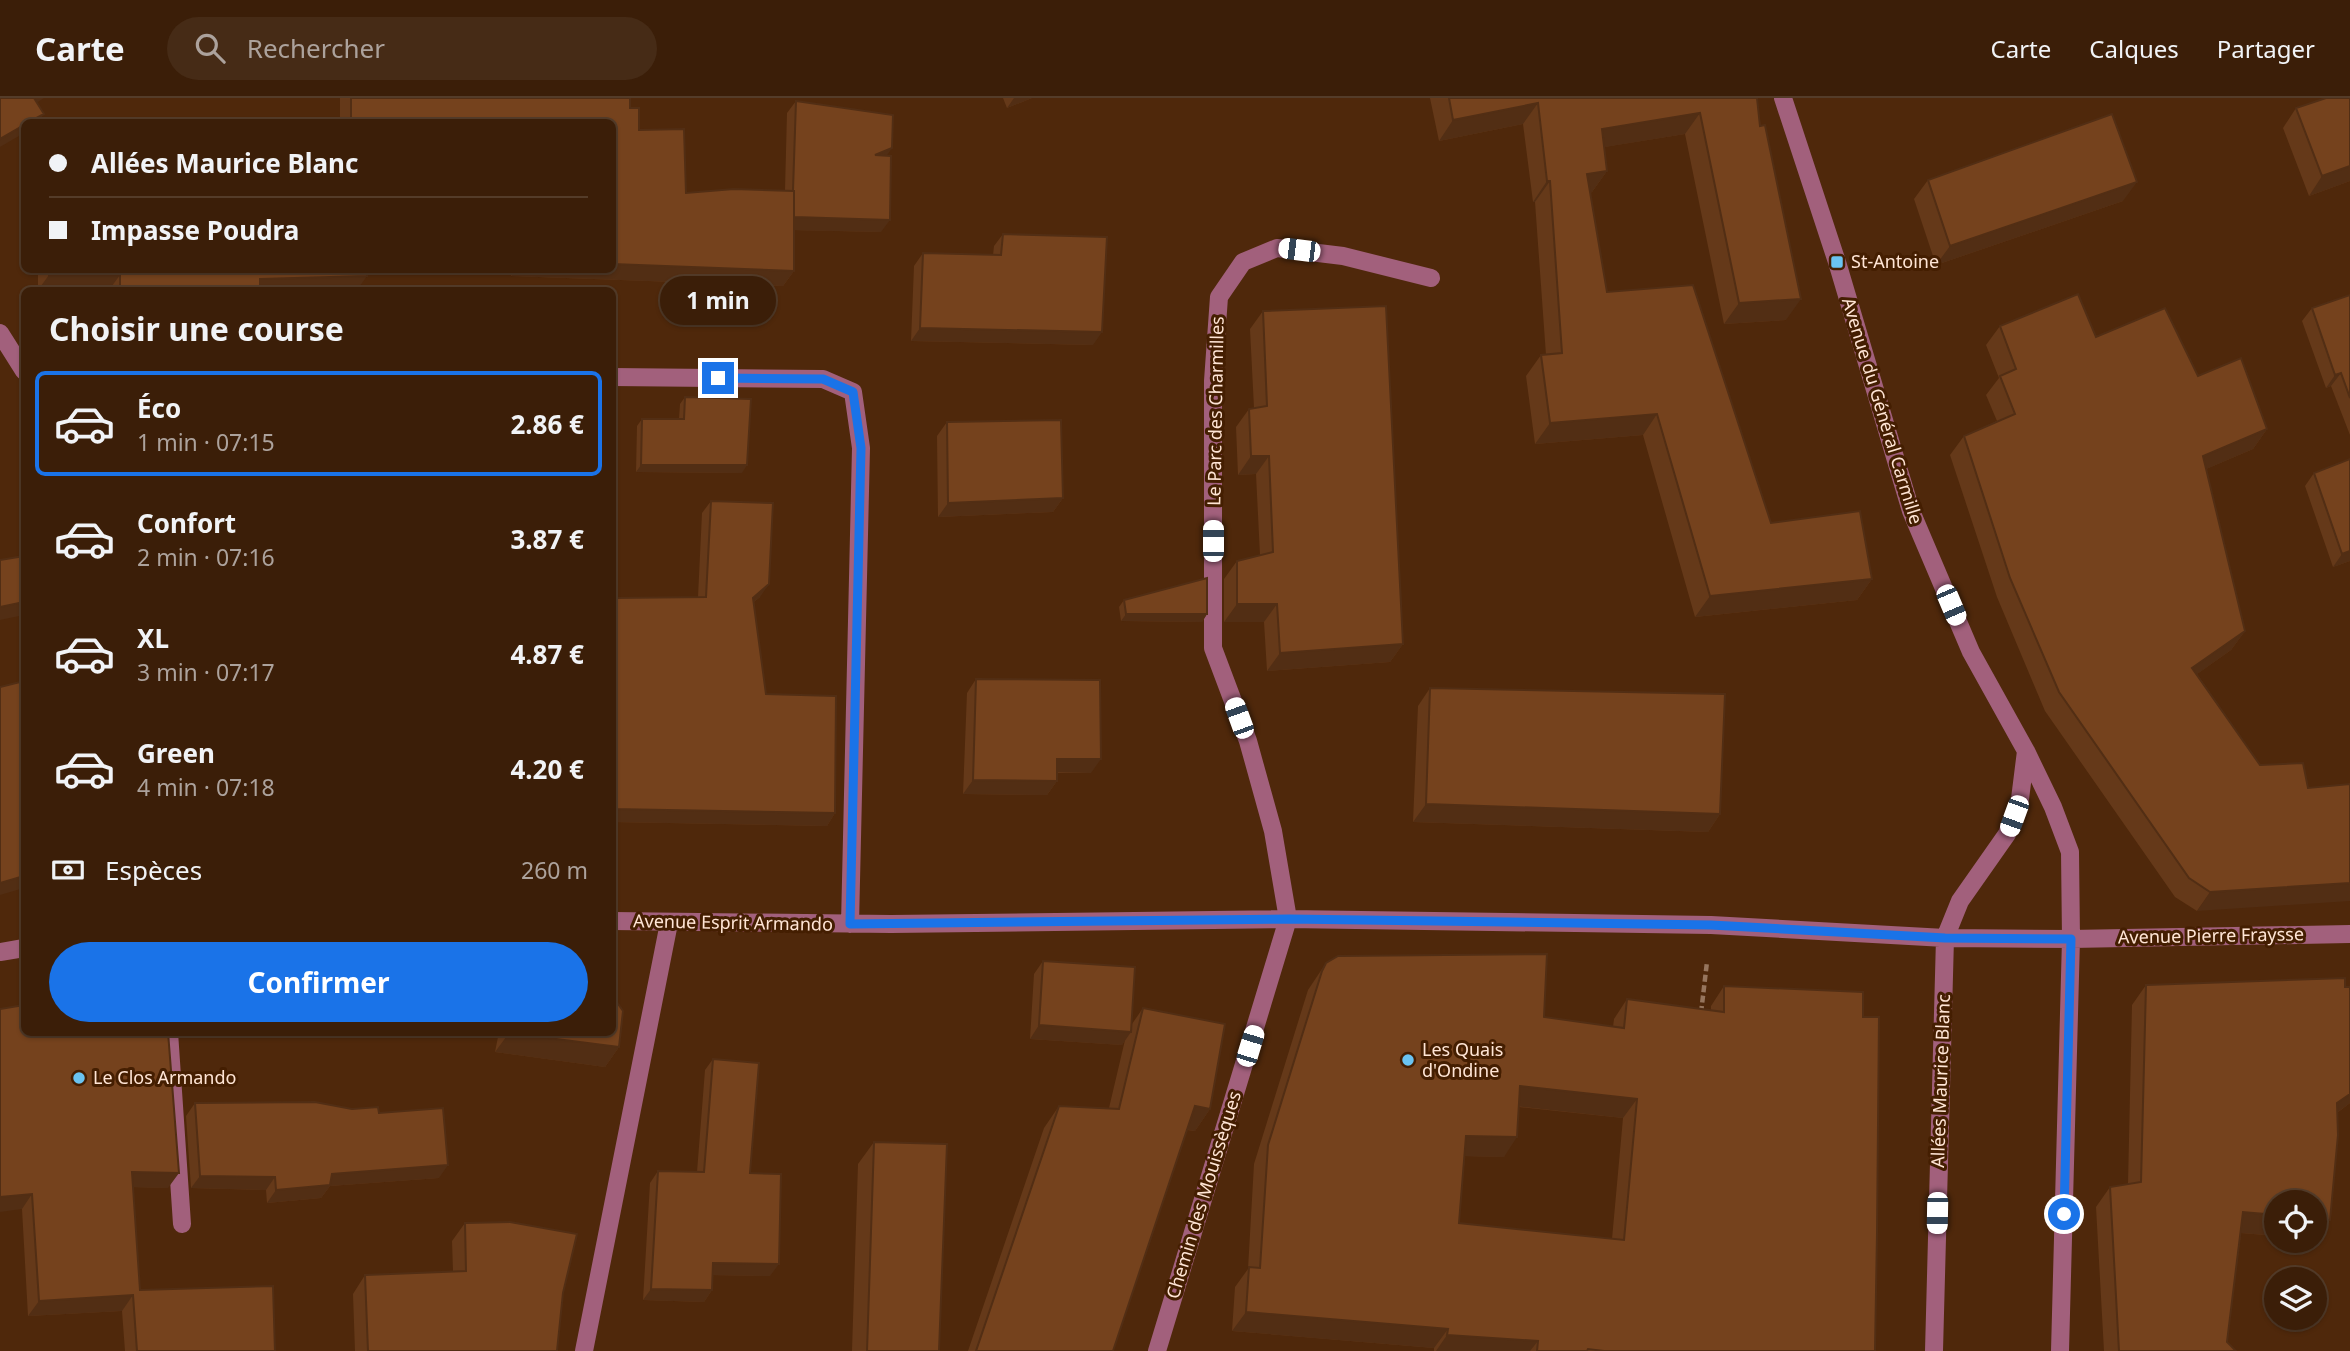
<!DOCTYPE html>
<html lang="fr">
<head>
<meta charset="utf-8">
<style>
	body { margin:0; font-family:"Noto Sans",sans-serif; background:#462b16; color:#f1f3f6; height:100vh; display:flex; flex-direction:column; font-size:26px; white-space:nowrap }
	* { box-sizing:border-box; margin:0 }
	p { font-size:23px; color:#aca29c }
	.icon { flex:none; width:38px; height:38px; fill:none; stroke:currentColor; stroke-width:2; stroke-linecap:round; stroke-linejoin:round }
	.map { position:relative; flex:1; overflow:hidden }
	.panel { position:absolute; left:21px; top:189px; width:595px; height:749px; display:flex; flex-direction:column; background:#3b1e08; border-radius:10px; box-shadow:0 2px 5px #0004,0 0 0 2px #543c29 }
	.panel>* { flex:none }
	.top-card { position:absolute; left:21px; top:21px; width:595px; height:154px; border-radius:10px; box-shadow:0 2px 5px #0004,0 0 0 2px #543c29; display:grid; align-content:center; height:154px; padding:0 28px; background:#3b1e08 }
	.buttons { position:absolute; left:2264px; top:1092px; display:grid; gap:14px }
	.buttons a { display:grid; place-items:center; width:63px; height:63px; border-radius:50%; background:#3b1e08; box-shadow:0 2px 5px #0004,0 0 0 2px #543c29; font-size:35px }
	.end { position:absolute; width:32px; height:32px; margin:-16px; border:9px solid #1a73e8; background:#fff; box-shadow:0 0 0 4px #fff }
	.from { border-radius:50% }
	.bubble { position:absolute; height:49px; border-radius:24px; background:#3b1e08; box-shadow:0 2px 5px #0004,0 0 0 2px #543c29; font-size:23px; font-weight:700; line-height:49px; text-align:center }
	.car { position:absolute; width:21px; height:42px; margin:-21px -10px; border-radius:9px; box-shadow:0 0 5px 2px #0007; background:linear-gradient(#fff 24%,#345 0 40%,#fff 0 76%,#345 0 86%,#fff 0) }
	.top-card b { display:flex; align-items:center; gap:24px; height:66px; font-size:26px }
	.top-card b+b { border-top:2px solid #543c29 }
	.top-card i { width:18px; height:18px; background:#f1f3f6 }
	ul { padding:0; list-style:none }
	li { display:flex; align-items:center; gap:21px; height:105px; margin:0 14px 10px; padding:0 14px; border:4px solid transparent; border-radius:10px }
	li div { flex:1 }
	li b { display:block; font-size:26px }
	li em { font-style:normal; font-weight:700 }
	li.on { border-color:#1a73e8 }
	li>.icon { width:63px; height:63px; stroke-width:1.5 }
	h2 { padding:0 28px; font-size:32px; line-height:84px }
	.pay { display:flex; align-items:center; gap:18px; height:77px; padding:0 28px; font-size:26px }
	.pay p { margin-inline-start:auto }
	.action { display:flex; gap:14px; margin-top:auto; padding:14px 28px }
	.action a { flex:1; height:80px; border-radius:42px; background:#1a73e8; color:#fff; font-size:28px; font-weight:700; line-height:80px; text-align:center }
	header { display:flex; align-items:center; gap:42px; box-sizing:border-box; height:98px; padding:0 35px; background:#3b1e08; border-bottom:2px solid #543c29 }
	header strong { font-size:33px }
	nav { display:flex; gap:38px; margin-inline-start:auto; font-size:24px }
	.search { width:490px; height:63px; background:#462b16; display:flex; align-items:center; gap:18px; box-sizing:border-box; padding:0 24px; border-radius:38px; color:#aca29c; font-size:26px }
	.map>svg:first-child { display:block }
</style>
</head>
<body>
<header>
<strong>Carte</strong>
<div class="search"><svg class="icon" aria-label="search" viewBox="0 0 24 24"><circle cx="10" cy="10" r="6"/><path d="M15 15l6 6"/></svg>Rechercher</div>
<nav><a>Carte</a><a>Calques</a><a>Partager</a></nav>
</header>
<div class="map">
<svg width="2350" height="1253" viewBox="0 0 2350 1253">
	<rect width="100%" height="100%" fill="#4f280b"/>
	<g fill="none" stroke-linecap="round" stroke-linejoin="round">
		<path stroke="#96755d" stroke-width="4.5" stroke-dasharray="7 3.5" stroke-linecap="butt" d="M1701,915L1707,864"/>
		<path stroke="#a2607c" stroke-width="18" d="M1783,0L1837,164L1911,413L1971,554L2026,653L2053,709L2070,754L2071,841L2060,1253
			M0,235L24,273
			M612,279L823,281L853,294L861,350L850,826
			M612,823L891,826L1288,821L1711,827L1945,840L2071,841L2350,836
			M0,854L24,850
			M169,934L182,1126
			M584,1253L669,825
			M1157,1253L1288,821L1273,733L1248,643L1213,550V283L1219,199L1243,164L1277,150L1343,158L1431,180
			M1934,1253L1945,840L1960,803L2007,736L2020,701L2026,653"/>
	</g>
	<path fill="#653919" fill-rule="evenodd" d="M340,0H630V10L639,32L686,95L785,92L787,15L796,3L887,57L881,134L794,132V173L783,188L511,178V172H612V24H340Z
		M1003,0H1032L1007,10Z
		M1430,0H1757L1786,222L1724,226L1685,36L1604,49L1607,73L1592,94L1590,95L1607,194L1771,425L1872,481L1857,502L1695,519L1643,337L1535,346L1526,278L1541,257H1546L1535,104H1533L1523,26L1439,43Z
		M2296,10L2350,83L2309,98L2283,30Z
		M1928,82L2123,103L1936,167L1914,101Z
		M1003,136L1093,247L911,243L914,168L923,155L993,157L994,148Z
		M38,172H367L357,192H38Z
		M2350,197V337L2331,288L2326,290L2302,223L2312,210Z
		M1263,213L1403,546L1390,564L1267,573L1264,524H1224V481L1237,463L1260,457L1256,376L1238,377L1236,329L1249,311L1254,310L1250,231Z
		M2000,228L2096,239L2198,278L2267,331L2253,351L2206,371L2245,533L2231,552L2197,576L2260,667L2303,665L2197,813L2175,799L2045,613L1997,499L1950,357L1964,338L1997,323L1986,297L1999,280L1986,247Z
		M685,299L742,375L636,374L637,328L642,321H679L680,306Z
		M947,324L1063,400L1053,414L938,419L937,338Z
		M2350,361V463L2333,469L2305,388L2314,375Z
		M711,403L760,499L754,504L766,596L835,715L827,728L612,724V500L698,499L702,415Z
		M1124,502L1207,516L1202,524L1121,523L1119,509Z
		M976,581L1091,675H1057V683L1047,697L963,696L967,595Z
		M1430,590L1720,716L1708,734L1413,724L1418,608Z
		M1043,863L1132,926L1143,910L1210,1011L1195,1033L1187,1032L1113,1253H968L1044,1030L1059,1008L1109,1010L1125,942L1122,947L1030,941L1034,876Z
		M1326,865L1544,919L1613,929L1614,921L1627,901L1711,912V908L1724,888L1863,919L1875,1253H1434V1250L1232,1233L1235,1189L1248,1171L1254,1066L1308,892ZM1519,1009L1623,1020L1612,1141L1459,1125L1465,1058L1504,1059Z
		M2146,887L2350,889V1005L2337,1015L2330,1122L2316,1142L2277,1104V1138L2241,1135L2227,1244L2236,1253H2104L2096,1109L2110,1089L2128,1086L2132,907Z
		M0,911L168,1090L133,1089L140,1192L275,1253H125L122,1213L28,1218L22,1111Z
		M499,934H612L619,949L605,969L495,954Z
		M713,961L750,1075L770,1178L712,1177V1192L704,1204L643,1202L650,1085L658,1073L697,1074L705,972Z
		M195,1005L379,1015L439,1080L330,1088L321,1100L267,1105L266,1092L191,1090L186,1018Z
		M874,1044L939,1253H852L858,1066Z
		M465,1125L563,1195L557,1253H355L353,1196L365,1177L453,1173L452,1143Z"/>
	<path fill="#522e14" d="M33,0H44L24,13Z
		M1014,0H1032L1007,10Z
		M1538,5L1523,26L1439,43L1453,22Z
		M1700,15L1685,36L1587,52L1602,31Z
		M44,16L38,24H29Z
		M24,27V35L0,49V41Z
		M892,50L883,63L875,57Z
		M2350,68V83L2309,98L2322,78Z
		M1607,73L1592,94L1572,98L1587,76Z
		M1547,83H1550L1535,104H1533Z
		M2137,84L2123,103L1936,167L1950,148Z
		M792,119L890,122L881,134L783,132Z
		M612,166L794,173L783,188L511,178L516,172H612Z
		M49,177H120L109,192H38Z
		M367,178L357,192H252L260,181Z
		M1801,201L1786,222L1724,226L1739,205Z
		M920,230L1102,234L1093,247L911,243Z
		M2341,275L2331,288L2326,290L2335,277Z
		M1657,316L1643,337L1535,346L1550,325Z
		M2267,331L2253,351L2190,378L2203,358Z
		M1251,358H1269L1256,376L1238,377Z
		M641,367H747L742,375L636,374Z
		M1063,400L1053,414L938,419L948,405Z
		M2350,453V463L2333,469L2342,456Z
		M1872,481L1857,502L1695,519L1710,498Z
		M769,486L760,499L744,512L753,500Z
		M24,504V517L0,522V509Z
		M1237,506H1277L1264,524H1224Z
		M1126,516H1207L1202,524L1121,523Z
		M2245,533L2231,552L2179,589L2192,570Z
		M1403,546L1390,564L1267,573L1280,555Z
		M1057,661H1101L1091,675L1047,674Z
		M973,682L1057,683L1047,697L963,696Z
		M1426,706L1720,716L1708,734L1413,724Z
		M612,711L835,715L827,728L612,724Z
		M24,778V790L0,797V785Z
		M2350,785V803L2197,813L2210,794Z
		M1039,927L1131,934L1122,947L1030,941Z
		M509,935L619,949L605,969L495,954Z
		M1520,988L1637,1001L1623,1020L1507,1007Z
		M2350,996V1005L2323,1025L2337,1005Z
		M1195,1008L1210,1011L1195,1033L1180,1030Z
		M1466,1038L1517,1039L1504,1059L1453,1058Z
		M448,1067L439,1080L330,1088L321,1100L267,1105L276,1092L332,1076Z
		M132,1074L179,1075L168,1090L122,1089Z
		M200,1078L275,1079L266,1092L191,1090Z
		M32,1096L22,1111L0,1114V1099Z
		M2243,1114L2277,1117V1138L2230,1134Z
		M2315,1121L2330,1122L2316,1142H2315Z
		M713,1165L779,1166L770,1178L705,1177Z
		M651,1191L712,1192L704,1204L643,1202Z
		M133,1197L122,1213L28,1218L39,1203Z
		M1246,1214L1448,1231L1434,1250L1232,1233Z
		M1447,1237L1538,1243L1530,1253H1436Z"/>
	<path fill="#75421d" stroke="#522e14" stroke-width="2" fill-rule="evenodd" d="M0,0H34L44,16L29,24H24V27L0,41Z
		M351,0H630V10H639V32L684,31L686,95L734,91L794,93V173L612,166V24H351Z
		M1449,0H1757L1760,28L1765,27L1801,201L1739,205L1700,15L1602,31L1607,73L1587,76L1607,194L1693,187L1771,425L1860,413L1872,481L1710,498L1657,316L1550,325L1541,257L1562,255L1550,83H1547L1538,5L1453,22Z
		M2326,0H2350V68L2322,78L2296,10Z
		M796,3L893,17L892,50L875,57L891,58L890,122L794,119V93L793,92Z
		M2112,16L2137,84L1950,148L1928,82Z
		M1003,136L1107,139L1102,234L920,230L923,155L1001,157Z
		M49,172H367V178L260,181V192H120V177H49Z
		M2078,196L2096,239L2165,210L2198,278L2241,260L2267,331L2203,358L2245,533L2192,570L2260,667L2303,665L2308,690L2350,686V785L2210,794L2189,780L2059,594L2010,480L1964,338L2015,316L2000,278L2016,271L2000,228Z
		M2350,197V300L2341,275L2335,277L2312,210Z
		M1386,208L1403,546L1280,555L1277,506H1237V463L1273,454L1269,358H1251L1249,311L1267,308L1263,213Z
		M685,299L751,301L747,367H641L642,321H684Z
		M1061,322L1063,400L948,405L947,324Z
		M2350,361V453L2342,456L2314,375Z
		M711,403L773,405L769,486L753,500L766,596L836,598L835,715L612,711V500L706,499Z
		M24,458V504L0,509V462Z
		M1207,480V516H1126L1124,502Z
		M976,581L1100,582L1101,661H1057V683L973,682Z
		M24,583V694H23L24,700V778L0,785V589Z
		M1430,590L1725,596L1720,716L1426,706Z
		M1547,856L1544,919L1624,930L1627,901L1724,914V888L1863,894V919H1879L1877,1136L1875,1253H1604L1588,1251L1587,1253H1537L1538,1243L1447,1237L1448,1231L1246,1214L1249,1169L1260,1170L1268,1047L1322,873L1326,865L1338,858ZM1520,988L1637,1001L1624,1142L1459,1125L1466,1038L1517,1039Z
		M1043,863L1135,869L1131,934L1039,927Z
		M2345,880V889H2350V996L2337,1005L2338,1037L2330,1122L2315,1121V1104H2277V1117L2243,1114L2227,1244L2236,1253H2119L2110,1089L2141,1084L2146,887Z
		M612,897L623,913L619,949L509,935L612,934Z
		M24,907V934H168L179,1075L132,1074L140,1192L273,1188L275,1253H137L133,1197L39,1203L32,1096L0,1099V911Z
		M1143,910L1225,926L1210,1011L1195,1008L1113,1253H976L1059,1008L1119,1011Z
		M713,961L759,965L750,1075L781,1076L779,1166L713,1165L712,1192L651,1191L658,1073L704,1074Z
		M315,1004L352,1011L378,1009L379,1015L443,1010L448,1067L332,1076L330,1087L276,1092L275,1079L200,1078L195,1005Z
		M874,1044L947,1046L939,1253H867Z
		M510,1124L577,1136L563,1195L557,1253H368L365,1177L466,1173L465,1125Z"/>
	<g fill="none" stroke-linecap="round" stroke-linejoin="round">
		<path stroke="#1a73e8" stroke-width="9" d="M718,280L823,281L853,294L861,350L850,826L1289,821L1711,827L1945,840L2071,841L2064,1116"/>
	</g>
	<g fill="#6ac3f1" stroke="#441e01" stroke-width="2.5">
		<rect x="1830" y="157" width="14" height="14" rx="3.5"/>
		<circle cx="1408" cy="962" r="7"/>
		<circle cx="79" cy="980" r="7"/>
	</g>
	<g text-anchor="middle" stroke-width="6" stroke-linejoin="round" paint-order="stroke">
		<g font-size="18" fill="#ffe5d5" stroke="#441e01" text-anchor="start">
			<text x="1851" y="170">St-Antoine</text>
			<text x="1422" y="958">Les Quais<tspan x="1422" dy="21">d'Ondine</tspan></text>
			<text x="93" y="986">Le Clos Armando</text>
		</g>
		<g font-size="18" fill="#ffe5d5" stroke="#441e01">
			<text transform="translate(1216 313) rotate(-89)" y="6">Le Parc des Charmilles</text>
			<text transform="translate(1882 313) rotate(73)" y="6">Avenue du Général Carmille</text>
			<text transform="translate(733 825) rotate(1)" y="6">Avenue Esprit Armando</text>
			<text transform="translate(2211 838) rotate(-1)" y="6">Avenue Pierre Fraysse</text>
			<text transform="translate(1941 983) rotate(-88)" y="6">Allées Maurice Blanc</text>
			<text transform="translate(1204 1097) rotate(-73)" y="6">Chemin des Mouissèques</text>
		</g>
	</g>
</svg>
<div class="buttons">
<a><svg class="icon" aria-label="locate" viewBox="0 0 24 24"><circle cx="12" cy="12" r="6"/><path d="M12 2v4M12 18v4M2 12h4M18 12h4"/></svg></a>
<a><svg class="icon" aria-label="layers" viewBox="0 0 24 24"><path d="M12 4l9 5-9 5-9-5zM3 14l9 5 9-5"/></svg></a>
</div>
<i class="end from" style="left:2064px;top:1116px"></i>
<i class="end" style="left:718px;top:280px"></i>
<div class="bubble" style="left:660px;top:178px;width:116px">1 min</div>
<i class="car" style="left:1299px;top:152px;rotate:277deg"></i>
<i class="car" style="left:1213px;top:443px;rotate:0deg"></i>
<i class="car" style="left:1951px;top:507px;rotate:157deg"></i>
<i class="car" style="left:1239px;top:620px;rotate:340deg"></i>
<i class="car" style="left:2014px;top:718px;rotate:200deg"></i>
<i class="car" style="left:1250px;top:948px;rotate:17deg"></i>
<i class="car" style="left:1937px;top:1115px;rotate:181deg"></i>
<div class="top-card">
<b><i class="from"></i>Allées Maurice Blanc</b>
<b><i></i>Impasse Poudra</b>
</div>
<section class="panel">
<h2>Choisir une course</h2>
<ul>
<li class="on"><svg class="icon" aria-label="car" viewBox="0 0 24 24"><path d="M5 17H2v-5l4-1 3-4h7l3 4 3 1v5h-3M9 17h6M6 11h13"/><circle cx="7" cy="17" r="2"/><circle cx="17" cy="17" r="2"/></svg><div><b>Éco</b><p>1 min · 07:15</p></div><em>2.86 €</em></li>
<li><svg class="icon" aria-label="car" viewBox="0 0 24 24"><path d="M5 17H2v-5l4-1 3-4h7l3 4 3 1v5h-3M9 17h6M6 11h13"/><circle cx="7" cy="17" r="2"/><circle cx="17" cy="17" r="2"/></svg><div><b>Confort</b><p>2 min · 07:16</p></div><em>3.87 €</em></li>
<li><svg class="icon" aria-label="car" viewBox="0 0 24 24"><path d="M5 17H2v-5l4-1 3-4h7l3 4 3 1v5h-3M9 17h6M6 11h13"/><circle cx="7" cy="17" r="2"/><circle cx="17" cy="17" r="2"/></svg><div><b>XL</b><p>3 min · 07:17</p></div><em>4.87 €</em></li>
<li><svg class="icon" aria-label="car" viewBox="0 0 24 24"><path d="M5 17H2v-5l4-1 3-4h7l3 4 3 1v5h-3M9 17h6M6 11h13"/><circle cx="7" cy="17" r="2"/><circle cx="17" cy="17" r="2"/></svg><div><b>Green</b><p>4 min · 07:18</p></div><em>4.20 €</em></li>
</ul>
<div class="pay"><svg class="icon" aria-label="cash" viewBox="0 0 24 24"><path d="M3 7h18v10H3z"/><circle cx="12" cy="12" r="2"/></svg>Espèces<p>260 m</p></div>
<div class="action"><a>Confirmer</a></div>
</section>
</div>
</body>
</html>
